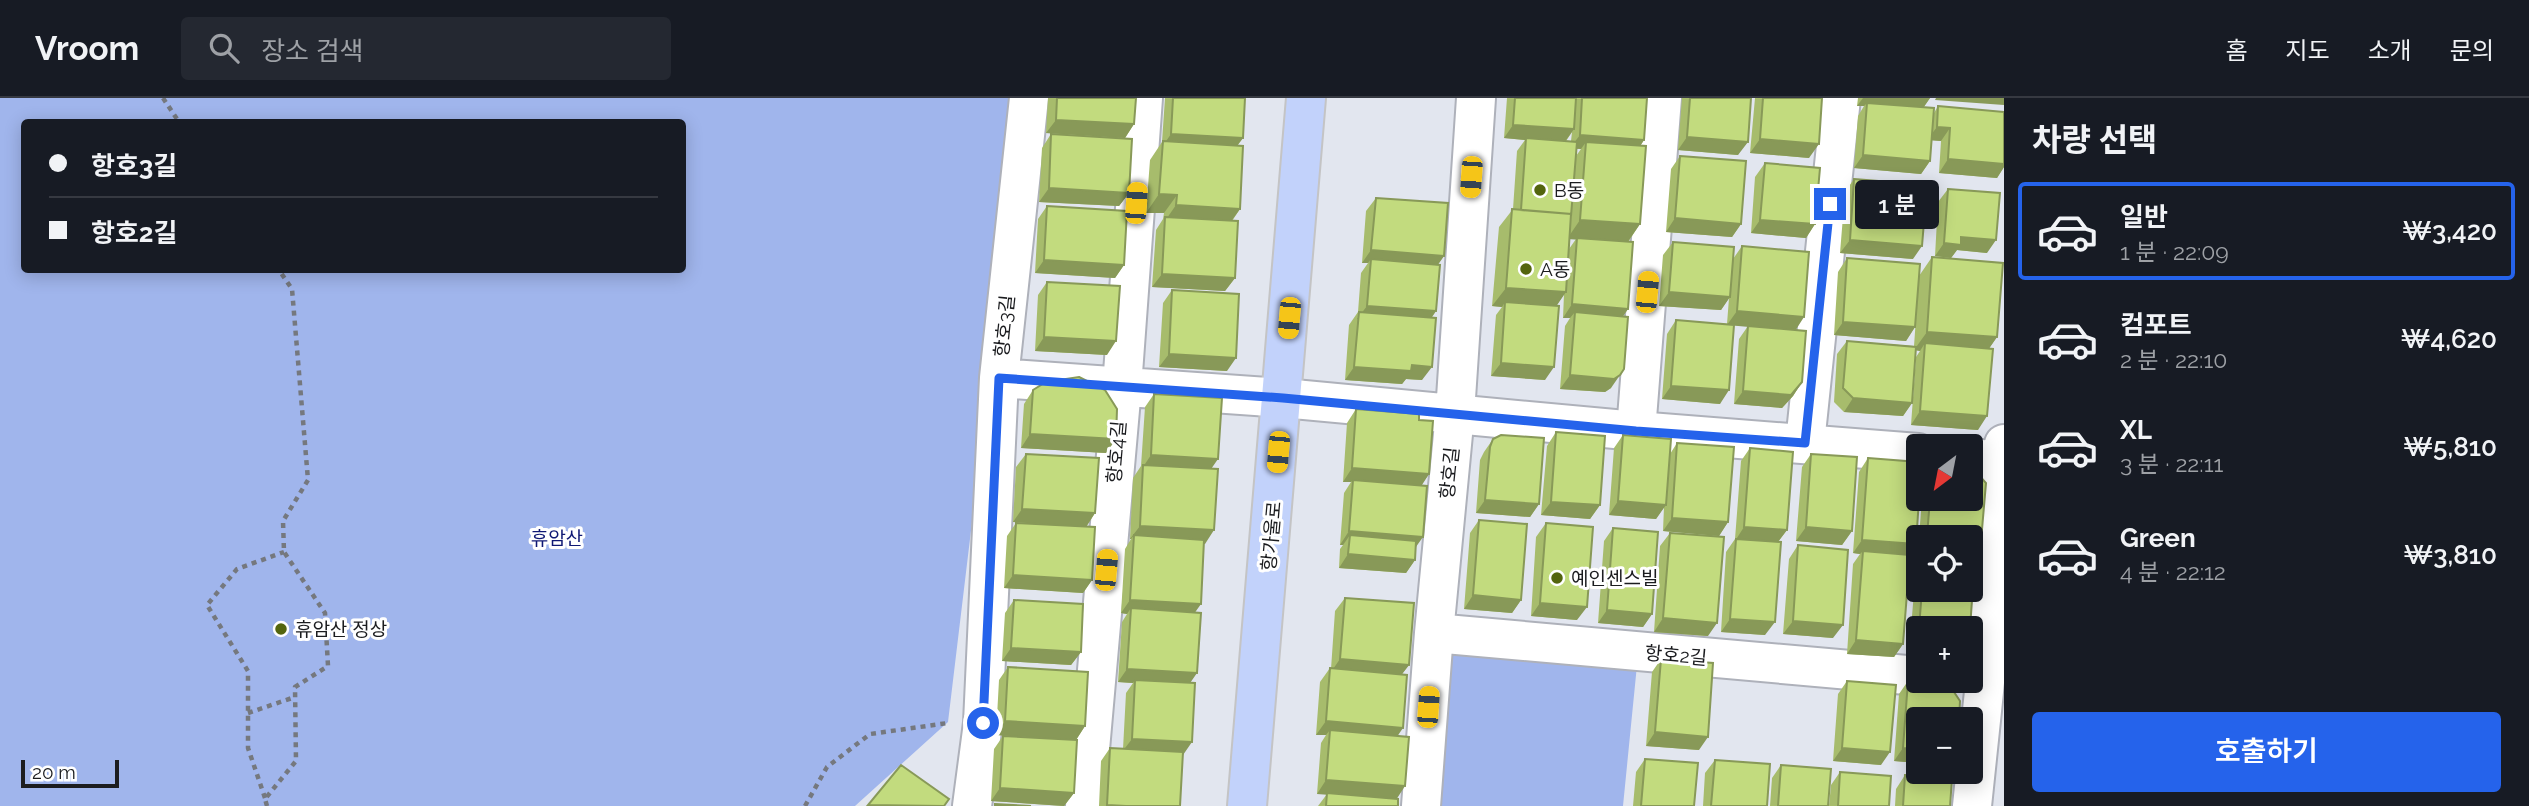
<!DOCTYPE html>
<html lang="ko">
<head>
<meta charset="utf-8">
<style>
	body { margin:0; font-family:Raleway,"Noto Sans KR",sans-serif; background:#242831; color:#f1f3f6; height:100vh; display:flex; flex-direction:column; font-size:26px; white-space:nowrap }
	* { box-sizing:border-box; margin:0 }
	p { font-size:23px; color:#9ea1a6 }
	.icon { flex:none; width:38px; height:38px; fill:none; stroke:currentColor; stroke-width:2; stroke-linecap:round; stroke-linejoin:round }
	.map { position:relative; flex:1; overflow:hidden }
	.side { display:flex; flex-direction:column; background:#171b24; width:525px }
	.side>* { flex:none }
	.guide { position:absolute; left:21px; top:21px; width:665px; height:154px; border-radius:7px; box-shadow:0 4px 18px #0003; display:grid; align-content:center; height:154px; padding:0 28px; background:#171b24 }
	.needle { width:46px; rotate:212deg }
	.fabs { position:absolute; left:1906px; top:336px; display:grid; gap:14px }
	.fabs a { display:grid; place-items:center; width:77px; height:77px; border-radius:7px; background:#171b24; box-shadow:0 4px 18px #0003; font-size:35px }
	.scale { position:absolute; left:21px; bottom:18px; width:98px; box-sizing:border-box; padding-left:7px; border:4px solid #1b1c1f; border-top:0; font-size:19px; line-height:24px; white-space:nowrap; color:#1b1c1f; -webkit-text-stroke:5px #fff; paint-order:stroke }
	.end { position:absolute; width:32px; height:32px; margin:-16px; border:9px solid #2563eb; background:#fff; box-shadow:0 0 0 4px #fff }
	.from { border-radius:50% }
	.bubble { position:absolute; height:49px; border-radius:7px; background:#171b24; box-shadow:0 4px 18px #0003; font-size:23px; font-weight:600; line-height:49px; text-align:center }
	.car { position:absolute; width:21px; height:42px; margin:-21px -10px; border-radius:9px; box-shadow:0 0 5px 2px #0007; background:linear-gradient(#f5c518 24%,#345 0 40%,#f5c518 0 76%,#345 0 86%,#f5c518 0) }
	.guide b { display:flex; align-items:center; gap:24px; height:66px; font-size:26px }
	.guide b+b { border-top:2px solid #363941 }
	.guide i { width:18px; height:18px; background:#f1f3f6 }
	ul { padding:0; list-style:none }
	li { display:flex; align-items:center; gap:21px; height:98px; margin:0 14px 10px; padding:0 14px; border:4px solid transparent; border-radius:7px }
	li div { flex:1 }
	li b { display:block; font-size:26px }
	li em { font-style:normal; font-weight:600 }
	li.current { border-color:#2563eb }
	li>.icon { width:63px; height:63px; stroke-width:1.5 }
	h2 { padding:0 28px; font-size:32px; line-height:84px }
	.primary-button { display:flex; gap:14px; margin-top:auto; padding:14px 28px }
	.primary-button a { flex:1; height:80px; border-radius:7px; background:#2563eb; color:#fff; font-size:28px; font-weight:600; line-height:80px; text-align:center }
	header { display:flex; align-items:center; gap:42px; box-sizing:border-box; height:98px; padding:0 35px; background:#171b24; border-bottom:2px solid #363941 }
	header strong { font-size:33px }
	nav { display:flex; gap:38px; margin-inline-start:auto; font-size:24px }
	.search { width:490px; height:63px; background:#242831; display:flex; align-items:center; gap:18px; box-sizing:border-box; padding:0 24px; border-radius:7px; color:#9ea1a6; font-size:26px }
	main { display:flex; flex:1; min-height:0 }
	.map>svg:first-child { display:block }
</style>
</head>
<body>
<header>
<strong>Vroom</strong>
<div class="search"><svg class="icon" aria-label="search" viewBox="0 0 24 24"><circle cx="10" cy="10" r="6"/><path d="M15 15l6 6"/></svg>장소 검색</div>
<nav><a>홈</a><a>지도</a><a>소개</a><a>문의</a></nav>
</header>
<main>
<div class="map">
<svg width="2004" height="708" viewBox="0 0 2004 708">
	<rect width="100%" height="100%" fill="#e2e6ef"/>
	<path fill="#a0b5ec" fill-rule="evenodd" d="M0,0H1023L948,624L855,708H0ZM24,24H682V172H24Z
		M1452,549L1637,567L1623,708H1437Z"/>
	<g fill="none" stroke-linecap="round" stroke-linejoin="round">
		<g stroke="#aeb1ba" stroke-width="42">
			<path id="minor" d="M999,280L1283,300L1636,333L1918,355
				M1636,333L1662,0
				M1805,345L1841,0
				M1970,360L2003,363
				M1434,535L1918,578
				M972,708L983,625L999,280L1029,0
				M1085,708L1122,289L1143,0
				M1421,708L1434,535L1455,315L1476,0
				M1972,708L1985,584L2004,346"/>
		</g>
		<g stroke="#c4c4c5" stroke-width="42">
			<path id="major" d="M1247,708L1306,0"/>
		</g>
		<path stroke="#75787e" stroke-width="4.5" stroke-dasharray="5 5" stroke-linecap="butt" d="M163,0L179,24
			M248,615L295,599
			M265,700L248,650V573L207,507L237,471L284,454
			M267,708L265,701L296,663L295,589L328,568L325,515L284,454L283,423L308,382L292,191L279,172
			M805,708L827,669L870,636L948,625"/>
		<use href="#minor" stroke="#fff" stroke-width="38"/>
		<use href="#major" stroke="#c2d2fb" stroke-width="38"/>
	</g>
	<path fill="#a7bc6c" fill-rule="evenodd" d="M1048,0H1136L1134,26L1125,40L1046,35Z
		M1165,0H1245L1243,40L1237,48L1240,111L1232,123L1235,180L1225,193L1152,189L1156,132L1163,121L1164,115H1146L1150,62L1162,44Z
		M1507,0H1647L1644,42L1640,48V126L1628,144V211L1623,218L1611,290L1605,294L1560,291L1565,228L1570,220H1563L1564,196L1556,208L1545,282L1491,278L1496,217L1502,209L1492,208L1499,129L1513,111L1517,53L1525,42L1504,40ZM1572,34L1571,43H1566ZM1576,51H1581L1576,58ZM1570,141H1576L1569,151Z
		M1682,0H1751L1738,57L1678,52Z
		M1755,0H1822L1809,60L1750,55Z
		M1858,0H1930L1923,10L1934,15L1938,8L2004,14V69L1997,80L1939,75L1941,43L1931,42L1930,63L1921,76L1854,70L1858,18L1864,8H1857Z
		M1051,36L1129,95L1119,108L1039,104L1042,50Z
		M1680,58L1741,126L1732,139L1666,134L1671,71Z
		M1765,65L1815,126L1806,140L1751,135L1755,79Z
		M1854,81L1913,161L1840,155L1845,94Z
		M1948,91L1987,155L1957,152L1951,160L1935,158L1938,104Z
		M1376,100L1444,158L1437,167L1436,213L1432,219L1422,282L1406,281L1402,286L1345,282L1349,227L1358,214L1361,175L1368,165H1362L1366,113Z
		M1047,108L1124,167L1115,180L1035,175L1038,121Z
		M1673,144L1733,161L1742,148L1795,232L1802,284L1793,298L1782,310L1734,306L1739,241L1748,228L1734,227L1720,306L1662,301L1667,236L1676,222L1727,226L1729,200L1721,212L1659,208L1663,157Z
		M1932,159L1997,239L1989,250L1978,332L1911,327L1916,259L1920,253L1916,252L1912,305L1903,318L1844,314L1834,304L1837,256L1847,243L1914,248L1919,178Z
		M1847,160L1915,229L1906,243L1834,237L1838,174Z
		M1047,184L1107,257L1035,253L1038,197Z
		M1172,192L1227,273L1159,269L1163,205Z
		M1033,292L1116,341L1106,355L1021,350L1024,306Z
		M1154,296L1212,370L1205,446H1204L1195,514L1190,585L1183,657L1180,708H1099L1101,663L1110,650L1123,651L1126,595L1133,585L1118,584L1122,524L1127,516L1121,515L1125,451L1131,441H1130L1133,380L1141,368L1145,309Z
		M1356,311L1419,322L1429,376L1421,387L1415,462L1406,475L1339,470L1340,451L1343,447H1340L1344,395L1351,384H1343L1347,325Z
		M1556,334L1600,407L1590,421L1541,417L1547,348Z
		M1623,337L1670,356L1677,345L1728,424L1719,438L1663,433L1664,409L1656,421L1609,417L1614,350Z
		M1493,341L1539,406L1530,419L1476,415L1480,362L1484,354Z
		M1750,350L1787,432L1778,444L1765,537L1721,534L1726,454L1735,441L1741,363Z
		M1026,356L1095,415L1086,429L1013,424L1016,369Z
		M1811,356L1852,433L1842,447L1796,443L1802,369Z
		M1868,360L1916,446L1908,457L1903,546L1894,559L1847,556L1853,466L1860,456L1853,455L1859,374Z
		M1922,401H1970L1972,456H1970V439H1919Z
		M1479,422L1521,502L1512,515L1464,511L1470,435Z
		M1016,425L1092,482L1083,495L1004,490L1007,438Z
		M1546,425L1577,522L1531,518L1536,439Z
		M1613,430L1652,516L1643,529L1598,525L1604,443Z
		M1670,435L1708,538L1654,534L1660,448Z
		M1798,447L1833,540L1783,536L1789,461Z
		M1918,467V492H1970V530H1918V555L1909,554L1916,470Z
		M1345,500L1409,567L1402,576L1398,638L1396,701L1398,708H1318L1327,696H1317L1321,645L1326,637H1316L1320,584L1330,570L1331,571L1335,513Z
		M1014,502L1081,554L1071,567L1002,563L1005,515Z
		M1661,561L1699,652L1646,648L1652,574Z
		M1008,569L1085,628L1076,642L996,637L999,582Z
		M1847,583L1881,667L1833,663L1838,596Z
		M1908,583L1918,621V665L1894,663L1899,596Z
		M1003,638L1074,695L1064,708L991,703L994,651Z
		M1645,661L1694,708H1633L1636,674Z
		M1715,662L1767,708H1703L1705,675Z
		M1781,667L1828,708H1770L1772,680Z
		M1840,674L1889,708H1829L1831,687Z
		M1905,677L1950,708H1895L1896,691Z"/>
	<path fill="#889958" d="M1863,0H1930L1921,13L1867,5L1864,8H1857Z
		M1936,0H2004V7L1935,2Z
		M1056,22L1134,26L1125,40L1046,35Z
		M1513,27L1574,31L1564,45L1526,40L1525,42L1504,40Z
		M1937,29L1950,30L1941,43L1927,42Z
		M1171,36L1243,40L1233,53L1162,49Z
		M1580,37L1644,42L1635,56L1586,44L1581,51L1570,50Z
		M1687,39L1748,44L1738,57L1678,52Z
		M1760,41L1819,46L1809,60L1750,55Z
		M1863,57L1930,63L1921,76L1854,70Z
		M1948,61L2004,66V69L1997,80L1939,75Z
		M1049,90L1129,95L1119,108L1039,104Z
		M1159,96L1177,97L1164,115H1146Z
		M1176,107L1240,111L1227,129L1165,123Z
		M1675,120L1741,126L1732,139L1666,134Z
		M1580,122L1640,126L1627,145L1567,141Z
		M1760,122L1815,126L1806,140L1751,135Z
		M1961,139L1996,142L1987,155L1957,152L1951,160L1935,158L1944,145Z
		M1850,142L1922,148L1913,161L1840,155Z
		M1371,152L1444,158L1435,171L1371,161L1368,165H1362Z
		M1044,162L1124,167L1115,180L1035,175Z
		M1162,176L1235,180L1225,193L1152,189Z
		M1506,190L1566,194L1553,213L1505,204L1502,209L1492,208Z
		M1669,194L1730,199L1721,212L1659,208Z
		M1572,206L1628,211L1619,224L1575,214L1570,220H1563Z
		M1367,208L1436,213L1427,226L1357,221Z
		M1737,213L1804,219L1795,233L1727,227Z
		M1843,224L1915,229L1906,243L1834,237Z
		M1927,234L1997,239L1984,258L1925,245L1920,253L1914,252Z
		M1044,239L1116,243L1107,257L1035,253Z
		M1169,256L1236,260L1227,273L1159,269Z
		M1501,265L1554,269L1545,282L1491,278Z
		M1412,267L1432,269L1422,282L1406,281L1402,286L1345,282L1354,269Z
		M1570,277H1620L1611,290L1605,294L1560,291Z
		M1802,284L1793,298L1782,310L1734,306L1743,293Z
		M1671,288L1729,292L1720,306L1662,301Z
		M1853,300L1912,305L1903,318L1844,314Z
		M1920,313L1987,318L1978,332L1911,327Z
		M1030,336L1116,341L1106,355L1021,350Z
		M1151,357L1218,361L1209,374L1143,369Z
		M1352,370L1429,376L1420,390L1353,382L1351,384H1343Z
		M1485,402L1539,406L1530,419L1476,415Z
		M1618,403L1666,407L1656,421L1609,417Z
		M1551,404L1600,407L1590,421L1541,417Z
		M1022,411L1095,415L1086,429L1013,424Z
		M1672,420L1728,424L1719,438L1663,433Z
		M1140,428L1214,432L1205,446L1134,441V437L1131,441H1130Z
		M1744,429L1787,432L1777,445L1735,443Z
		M1806,429L1852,433L1842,447L1796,443Z
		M1349,433L1423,439L1413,453L1350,437L1343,447H1340Z
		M1862,442L1916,446L1906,460L1863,453L1860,456L1853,455Z
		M1970,442L1981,443L1972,456H1970Z
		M1348,456L1415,462L1406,475L1339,470Z
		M1013,477L1092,482L1083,495L1004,490Z
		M1473,497L1521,502L1512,515L1464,511Z
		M1130,502L1201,506L1191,520L1131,510L1127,516L1121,515Z
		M1540,505L1587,509L1577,522L1531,518Z
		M1607,512L1652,516L1643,529L1598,525Z
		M1663,520L1717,525L1708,538L1654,534Z
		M1730,521L1775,524L1765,537L1721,534Z
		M1793,523L1843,527L1833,540L1783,536Z
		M1856,542L1903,546L1894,559L1847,556Z
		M1918,542V555L1909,554Z
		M1011,550L1081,554L1071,567L1002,563Z
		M1340,561L1409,567L1399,580L1331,574Z
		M1127,571L1197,575L1188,588L1135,582L1133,585L1118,584Z
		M1005,623L1085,628L1076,642L996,637Z
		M1326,623L1403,630L1394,643L1330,632L1326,637H1316Z
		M1655,634L1708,639L1699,652L1646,648Z
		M1132,641L1192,644L1183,657L1122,654Z
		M1842,650L1890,654L1881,667L1833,663Z
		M1903,650L1918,651V665L1894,663Z
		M1326,682L1405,688L1396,702L1317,696Z
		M1000,690L1074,695L1064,708L991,703Z"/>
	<path fill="#c2db7e" stroke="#889958" stroke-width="2" d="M1057,0H1136L1134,26L1056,22Z
		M1173,0H1245L1243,40L1171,36Z
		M1515,0H1576L1574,31L1513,27Z
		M1582,0H1647L1644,42L1580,37Z
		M1690,0H1751L1748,44L1687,39Z
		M1763,0H1822L1819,46L1760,41Z
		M1867,5L1934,10L1930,63L1863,57Z
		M1938,8L2004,14V66L1948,61L1950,30L1937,29Z
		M1051,36L1132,41L1129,95L1049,90Z
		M1526,40L1577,44L1571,118V116L1521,112Z
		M1163,43L1243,48L1240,111L1176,107L1177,97L1159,96Z
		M1586,44L1646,48L1640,126L1580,122Z
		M1680,58L1746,63L1741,126L1675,120Z
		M1765,65L1820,70L1815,126L1760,122Z
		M1854,81L1927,87L1922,148L1850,142Z
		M1948,91L2000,95L1996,142L1961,139V147L1944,145Z
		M1376,100L1448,105L1444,158L1371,152Z
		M1047,108L1127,113L1124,167L1044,162Z
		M1512,111L1571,116L1566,194L1506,190Z
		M1165,119L1238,123L1235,180L1162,176Z
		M1577,140L1633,144L1628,211L1572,206Z
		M1673,144L1734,149L1730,199L1669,194Z
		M1742,148L1809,154L1804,219L1737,213Z
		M1932,159L2003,165L1997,239L1927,234Z
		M1847,160L1920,166L1915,229L1843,224Z
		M1371,161L1440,167L1436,213L1367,208Z
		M1047,184L1120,188L1116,243L1044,239Z
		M1172,192L1239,196L1236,260L1169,256Z
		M1505,204L1559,208L1554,269L1501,265Z
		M1359,214L1436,220L1432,269L1412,267L1411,273L1354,269Z
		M1575,214L1628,219L1624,271L1620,277L1614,281L1570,277Z
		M1676,222L1734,227L1729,292L1671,288Z
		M1748,228L1806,233L1802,284L1791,297L1743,293Z
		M1847,243L1916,249L1912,305L1853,300L1843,290Z
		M1925,245L1993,251L1987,318L1920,313Z
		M1079,279L1105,292L1117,311L1116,341L1030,336L1033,292L1046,284Z
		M1154,296L1222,300L1218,361L1151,357Z
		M1356,311L1419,316V322L1433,323L1429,376L1352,370Z
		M1556,334L1605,338L1600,407L1551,404Z
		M1501,337L1544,340L1539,406L1485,402L1490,349L1493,341Z
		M1623,337L1671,341L1666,407L1618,403Z
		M1677,345L1734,349L1728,424L1672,420Z
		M1750,350L1793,354L1787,432L1744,429Z
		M1026,356L1099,360L1095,415L1022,411Z
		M1811,356L1857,359L1852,433L1806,429Z
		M1868,360L1918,364V401H1919L1916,446L1862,442Z
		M1143,367L1218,371L1214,432L1140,428Z
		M1970,371L1978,376L1986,385L1981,443L1970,442V439H1944L1927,438L1930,401H1970Z
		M1353,382L1427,388L1423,439L1349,433Z
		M1479,422L1527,426L1521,502L1473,497Z
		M1016,425L1095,429L1092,482L1013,477Z
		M1546,425L1593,429L1587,509L1540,505Z
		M1613,430L1658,434L1652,516L1607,512Z
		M1670,435L1724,439L1717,525L1663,520Z
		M1134,437L1204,442L1201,506L1130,502Z
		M1350,437L1416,443L1415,462L1348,456Z
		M1736,441L1781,444L1775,524L1730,521Z
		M1798,447L1848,452L1843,527L1793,523Z
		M1863,453L1910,457L1903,546L1856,542Z
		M1970,461H1975L1970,530H1919L1922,492H1970Z
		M1345,500L1414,505L1409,567L1340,561Z
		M1014,502L1083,506L1081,554L1011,550Z
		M1131,510L1201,515L1197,575L1127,571Z
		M1661,561L1713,565L1708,639L1655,634Z
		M1008,569L1088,574L1085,628L1005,623Z
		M1330,570L1407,577L1403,630L1326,623Z
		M1135,582L1195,585L1192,644L1132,641Z
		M1847,583L1896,587L1890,654L1842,650Z
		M1908,583L1942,586L1952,591L1960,603L1959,621H1918V651L1903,650Z
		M1330,632L1409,639L1405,688L1326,682Z
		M1003,638L1077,642L1074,695L1000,690Z
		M1110,650L1183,654L1180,708H1126L1107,707Z
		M1645,661L1698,665L1694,708H1641Z
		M1715,662L1770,666L1767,708H1711Z
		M901,667L949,701L944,708L868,707Z
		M1781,667L1831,671L1828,708H1778Z
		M1840,674L1891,678L1889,708H1838Z
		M1905,677L1952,681L1950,708H1903Z
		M1327,695L1398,701V708H1326Z
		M995,706L1031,708H995Z"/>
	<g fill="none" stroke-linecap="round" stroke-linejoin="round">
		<path stroke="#2563eb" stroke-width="9" d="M983,625L999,280L1283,300L1636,333L1805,345L1830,106"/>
	</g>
	<g fill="#53650e" stroke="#fff" stroke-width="2.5">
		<circle cx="1540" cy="92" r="7"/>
		<circle cx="1526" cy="171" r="7"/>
		<circle cx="1557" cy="480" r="7"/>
		<circle cx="281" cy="531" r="7"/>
	</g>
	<g text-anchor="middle" stroke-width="6" stroke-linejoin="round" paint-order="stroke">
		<g font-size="19" fill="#1b1c1f" stroke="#fff" text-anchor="start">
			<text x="1554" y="99">B동</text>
			<text x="1540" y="178">A동</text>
			<text x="1571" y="487">예인센스빌</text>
			<text x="295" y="538">휴암산 정상</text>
		</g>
		<g font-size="19" fill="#1b1c1f" stroke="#fff">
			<text transform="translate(1004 228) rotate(-84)" y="7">항호3길</text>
			<text transform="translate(1116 354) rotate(-85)" y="7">항호4길</text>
			<text transform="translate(1449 375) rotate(-84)" y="7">항호길</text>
			<text transform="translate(1271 438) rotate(-85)" y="7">항가울로</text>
			<text transform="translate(1676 557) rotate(5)" y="7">항호2길</text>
		</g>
		<g font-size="19" fill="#0f1874" stroke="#fff">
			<text x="557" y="447">휴암산</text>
		</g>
	</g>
</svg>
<div class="fabs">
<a><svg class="needle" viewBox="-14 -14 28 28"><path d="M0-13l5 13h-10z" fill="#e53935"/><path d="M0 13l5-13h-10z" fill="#9ea1a6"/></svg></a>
<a><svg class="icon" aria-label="locate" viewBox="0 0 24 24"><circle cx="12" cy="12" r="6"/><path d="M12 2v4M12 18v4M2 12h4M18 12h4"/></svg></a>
<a>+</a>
<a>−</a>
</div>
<div class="scale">20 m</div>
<i class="end from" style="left:983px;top:625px"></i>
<i class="end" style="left:1830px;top:106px"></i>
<div class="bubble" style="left:1855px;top:82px;width:84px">1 분</div>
<i class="car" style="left:1471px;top:79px;rotate:184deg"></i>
<i class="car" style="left:1136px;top:105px;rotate:4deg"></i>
<i class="car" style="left:1647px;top:194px;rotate:5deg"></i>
<i class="car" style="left:1289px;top:220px;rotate:185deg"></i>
<i class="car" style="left:1278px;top:354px;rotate:185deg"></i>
<i class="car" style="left:1106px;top:472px;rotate:5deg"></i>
<i class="car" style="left:1428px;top:609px;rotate:4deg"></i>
<div class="guide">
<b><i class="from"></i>항호3길</b>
<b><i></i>항호2길</b>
</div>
</div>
<section class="side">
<h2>차량 선택</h2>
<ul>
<li class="current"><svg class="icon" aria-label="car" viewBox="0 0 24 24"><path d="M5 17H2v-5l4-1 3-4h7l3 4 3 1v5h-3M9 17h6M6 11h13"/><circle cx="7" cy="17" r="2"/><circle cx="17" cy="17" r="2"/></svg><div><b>일반</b><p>1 분 · 22:09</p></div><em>₩3,420</em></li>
<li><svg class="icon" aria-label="car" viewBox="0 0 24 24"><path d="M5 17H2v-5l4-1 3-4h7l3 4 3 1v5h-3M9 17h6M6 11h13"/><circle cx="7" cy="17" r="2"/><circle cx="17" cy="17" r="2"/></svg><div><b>컴포트</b><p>2 분 · 22:10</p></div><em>₩4,620</em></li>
<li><svg class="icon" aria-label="car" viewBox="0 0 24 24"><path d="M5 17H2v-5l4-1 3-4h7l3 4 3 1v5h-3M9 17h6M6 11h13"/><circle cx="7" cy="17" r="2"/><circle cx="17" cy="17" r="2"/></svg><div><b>XL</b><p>3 분 · 22:11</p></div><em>₩5,810</em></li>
<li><svg class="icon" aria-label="car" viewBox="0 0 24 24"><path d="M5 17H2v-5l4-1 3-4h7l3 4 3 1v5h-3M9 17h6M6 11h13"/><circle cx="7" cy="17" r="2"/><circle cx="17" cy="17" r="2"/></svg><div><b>Green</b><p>4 분 · 22:12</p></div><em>₩3,810</em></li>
</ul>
<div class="primary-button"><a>호출하기</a></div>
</section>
</main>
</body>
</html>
